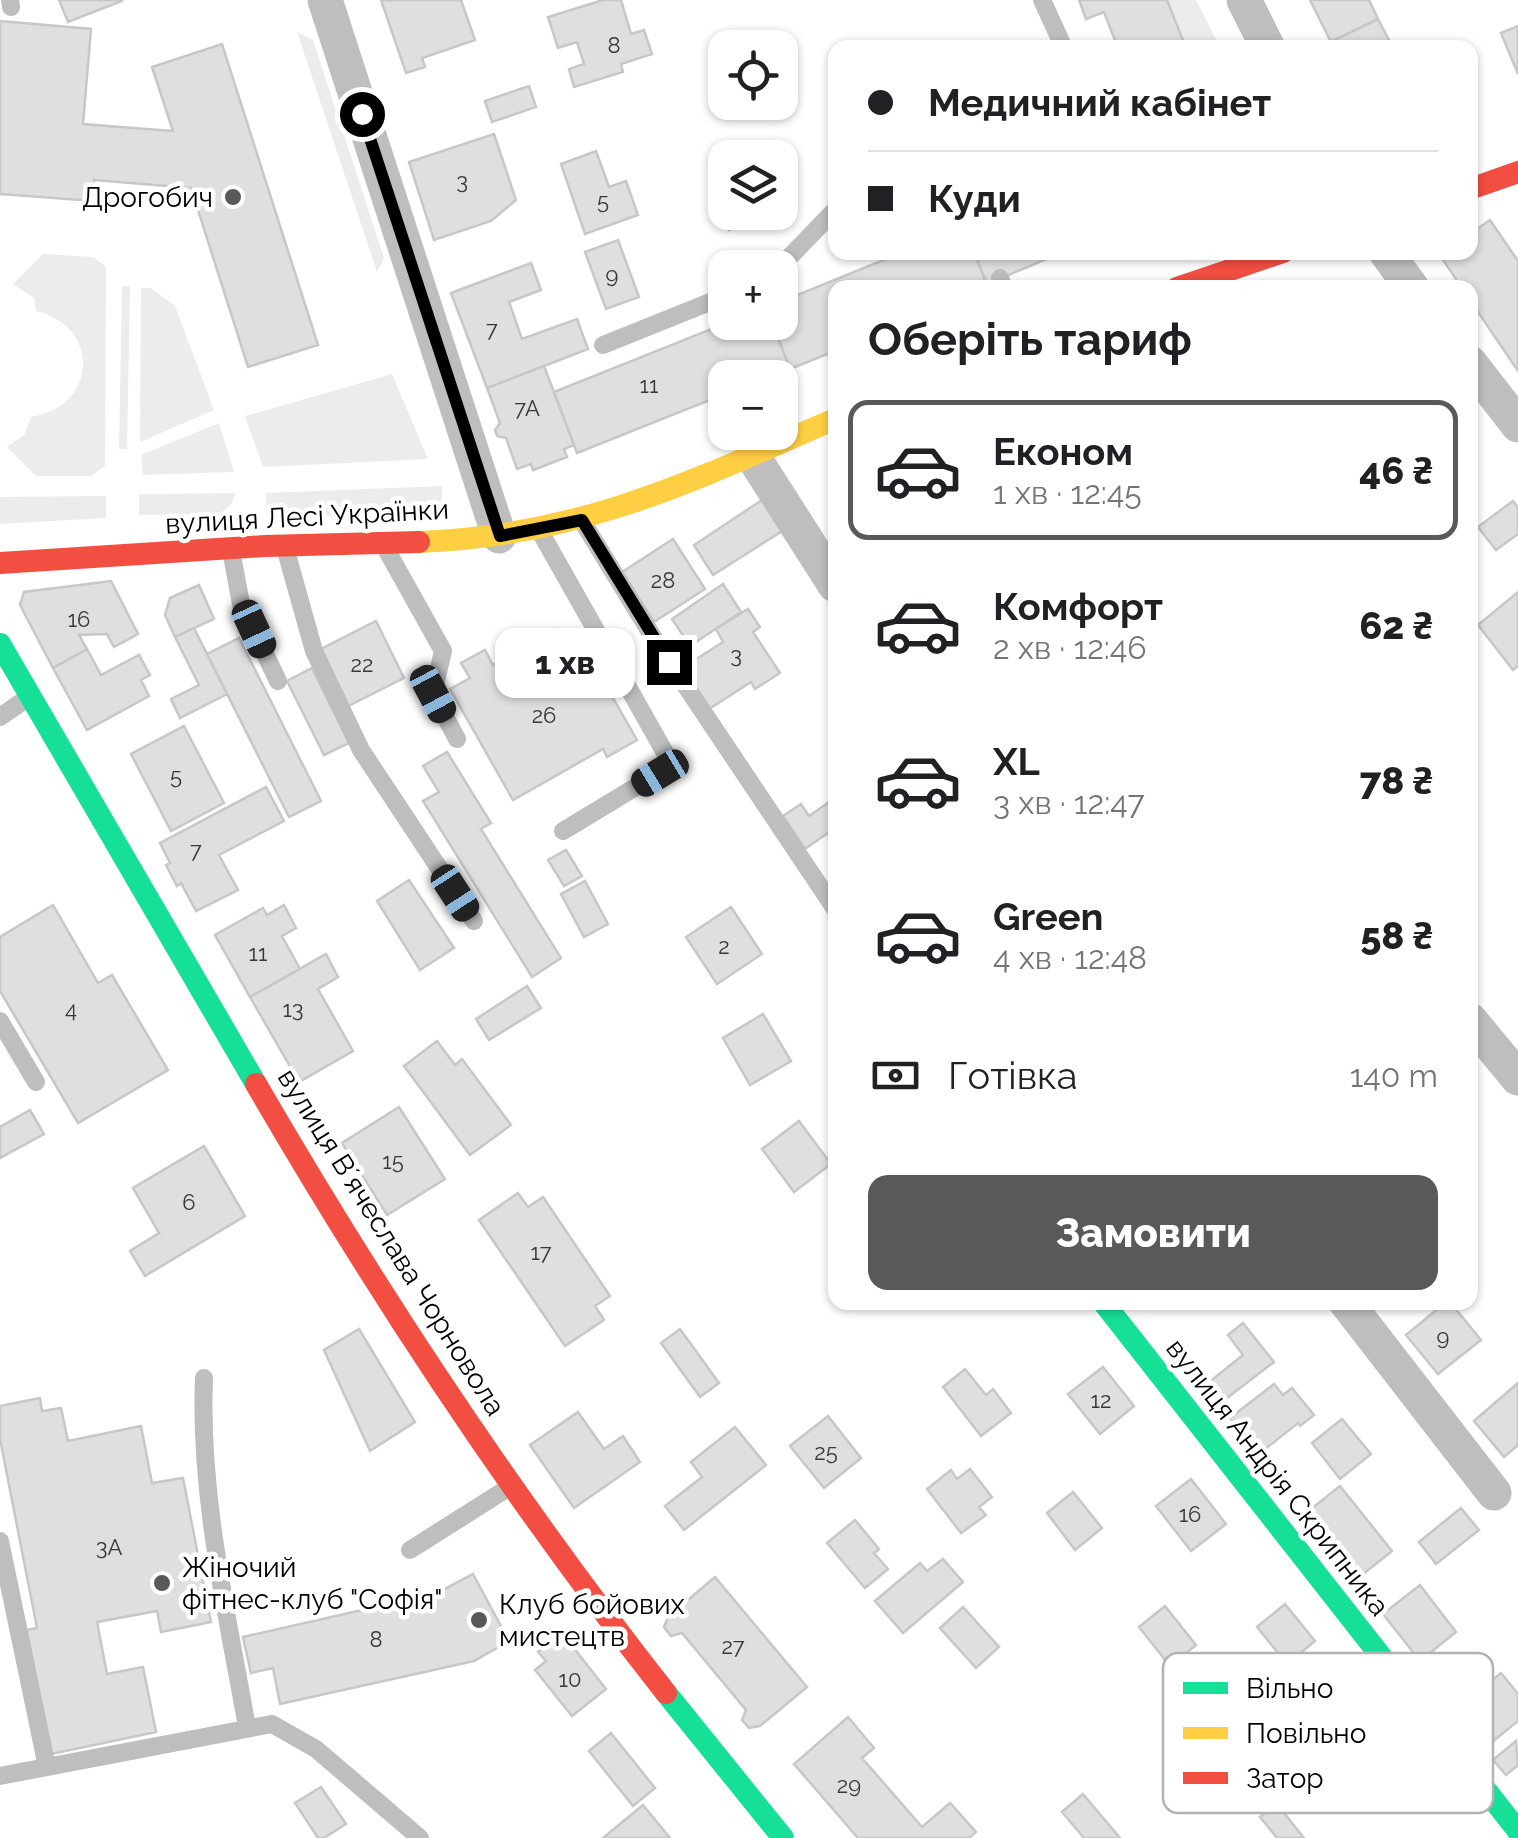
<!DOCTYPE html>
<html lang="uk">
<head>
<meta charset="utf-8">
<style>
	body { margin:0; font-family:Raleway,sans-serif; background:#f2f2f2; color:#202124; height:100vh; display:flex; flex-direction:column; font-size:38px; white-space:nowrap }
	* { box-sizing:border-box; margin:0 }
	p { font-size:32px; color:#757577 }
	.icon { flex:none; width:55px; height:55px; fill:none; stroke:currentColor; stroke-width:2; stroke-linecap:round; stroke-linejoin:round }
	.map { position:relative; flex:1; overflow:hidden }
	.drawer { position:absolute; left:828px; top:280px; width:650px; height:1030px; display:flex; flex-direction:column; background:#fff; border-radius:20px; box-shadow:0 2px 8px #0004 }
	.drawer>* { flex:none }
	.hud { position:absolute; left:828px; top:40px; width:650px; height:220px; border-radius:20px; box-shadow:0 2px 8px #0004; display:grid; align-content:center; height:220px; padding:0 40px; background:#fff }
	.buttons { position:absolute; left:708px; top:30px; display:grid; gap:20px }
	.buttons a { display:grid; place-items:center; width:90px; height:90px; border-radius:20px; background:#fff; box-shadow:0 2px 8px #0004; font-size:50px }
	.end { position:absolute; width:45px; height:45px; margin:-22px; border:12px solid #000; background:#fff; box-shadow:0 0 0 5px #fff }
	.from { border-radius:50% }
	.bubble { position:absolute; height:70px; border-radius:20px; background:#fff; box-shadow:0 2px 8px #0004; font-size:32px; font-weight:800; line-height:70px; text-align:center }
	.car { position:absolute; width:30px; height:60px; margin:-30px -15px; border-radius:12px; box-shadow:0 0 8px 2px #0007; background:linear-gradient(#222 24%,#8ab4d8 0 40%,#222 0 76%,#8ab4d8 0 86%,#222 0) }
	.hud b { display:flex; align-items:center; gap:35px; height:95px; font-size:38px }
	.hud b+b { border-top:2px solid #e0e0e0 }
	.hud i { width:25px; height:25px; background:#202124 }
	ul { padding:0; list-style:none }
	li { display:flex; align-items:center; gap:30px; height:140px; margin:0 20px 15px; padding:0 20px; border:5px solid transparent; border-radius:20px }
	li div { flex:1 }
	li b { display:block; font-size:38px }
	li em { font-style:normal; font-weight:800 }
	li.current { border-color:#595959 }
	li>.icon { width:90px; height:90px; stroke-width:1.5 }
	h2 { padding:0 40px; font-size:45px; line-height:120px }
	.pay { display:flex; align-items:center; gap:25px; height:110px; padding:0 40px; font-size:38px }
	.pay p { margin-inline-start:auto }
	.action { display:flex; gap:20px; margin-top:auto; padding:20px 40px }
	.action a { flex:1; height:115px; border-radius:20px; background:#595959; color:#fff; font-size:40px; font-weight:800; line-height:115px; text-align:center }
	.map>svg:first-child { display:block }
</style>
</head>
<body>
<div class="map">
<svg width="1518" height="1838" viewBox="0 0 1518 1838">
	<rect width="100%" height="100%" fill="#fff"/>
	<path fill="#ececec" d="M1167,0H1196L1220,47H1186Z
		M297,32L313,40L384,258L377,272Z
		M43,254L93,257L106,267L105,466L91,476H36L7,447L25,434L31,417C97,407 102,327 36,311L34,298L13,284Z
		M122,286L130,287L127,449H119Z
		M141,288H151L175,306L214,410L140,442Z
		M392,374L428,459L263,467L245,416Z
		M219,423L234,472L143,475L141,455Z
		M442,486V500L427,512L267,518L266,493Z
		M236,493L231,504L221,514L139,515V494Z
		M106,496V518L0,524V497Z"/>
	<path fill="#dfdfdf" stroke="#c7c7c7" stroke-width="2.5" d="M59,0H122V1L68,22Z
		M381,0H461L475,40L422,58L425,67L406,73Z
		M603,0H621L631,34L644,30L652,54L621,64L623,72L574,87L569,69L584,64L577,42L558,48L548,17Z
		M1079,0H1167L1186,48H1118L1104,12L1086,19Z
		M1310,0H1369L1378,19L1331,42Z
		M1378,19L1393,48H1330L1328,43Z
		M0,21L91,29L83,124L173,131L152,67L222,44L318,345L248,367L191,188L94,180L93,201L0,194Z
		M1518,26V74L1501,33Z
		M529,86L536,107L492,122L485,101Z
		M494,134L516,200L491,221L434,240L409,162Z
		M596,151L609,187L626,181L638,215L585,234L561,164Z
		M725,196V212H770L729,230L717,200Z
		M1490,220L1518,261V371L1470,300V288H1462L1439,254L1470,252V234Z
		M618,240L639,297L606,309L585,252Z
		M903,252H974L988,288H835V351L790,369L772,322H780V302Z
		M974,252H1063L987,284Z
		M531,263L541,290L509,302L522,339L577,319L588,349L487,388L451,293Z
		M729,322H772L790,369L768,378H725V394L577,453L554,392Z
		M544,366L574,445L564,449L567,457L533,470L531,464L517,469L506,438L497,436L495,430L500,423L487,388Z
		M762,500L782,531L713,575L694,545Z
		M1513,501L1518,508V534L1496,550L1478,527Z
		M673,539L705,589L654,622L622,572Z
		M111,581L138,634L114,647L107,634L79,635L87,649L53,668L20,605L24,592Z
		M723,584L741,612L690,646L672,619Z
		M199,585L214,619L175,637L165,615L170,598Z
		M1518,592V666L1513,670L1478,625Z
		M748,609L760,627L753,632L780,673L755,689L751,682L709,709L682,668L723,642L716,629Z
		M376,621L404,678L348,706L319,650Z
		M194,628L227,694L180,718L171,699L199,685L175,637Z
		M555,629L587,684L601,677L637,740L607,757L603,749L513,800L450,689L470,678L461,663L485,650L493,665Z
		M239,638L321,801L289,817L207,654Z
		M87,649L101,675L139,655L150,675L141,680L149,696L87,730L53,668Z
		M312,668L349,743L324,755L287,681Z
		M184,726L224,803L171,831L131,754Z
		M447,752L491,823L481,829L561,958L532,977L423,801L439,792L423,766Z
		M266,787L284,821L219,855L238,890L196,911L181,883L177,886L166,865L170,863L160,843Z
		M835,798V828L805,849L783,816L801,804L809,816Z
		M566,850L582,876L564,886L548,860Z
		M409,880L454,948L420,970L377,901Z
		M585,881L608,924L584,937L561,894Z
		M53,905L98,983L112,975L168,1070L78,1123L0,991V937Z
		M284,905L296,928L282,936L300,969L250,997L215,935L263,908L267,915Z
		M731,907L762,954L717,984L686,937Z
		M326,954L338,977L318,989L353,1051L299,1082L250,997Z
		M527,986L541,1008L489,1040L476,1019Z
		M763,1014L791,1061L750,1085L723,1038Z
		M437,1041L455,1065L462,1059L511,1125L470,1155L404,1066Z
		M399,1107L445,1179L387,1215L342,1143Z
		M30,1110L44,1134L0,1158V1127Z
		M799,1121L831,1164L794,1192L762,1149Z
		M204,1146L245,1216L145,1276L130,1251L159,1233L133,1188Z
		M518,1193L528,1207L543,1197L610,1296L595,1306L604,1320L565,1346L479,1220Z
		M1446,1302H1450L1481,1340L1438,1374L1406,1335Z
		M1243,1323L1274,1362L1218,1405L1203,1387L1243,1355L1228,1335Z
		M359,1329L415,1422L370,1451L324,1350Z
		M680,1329L719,1383L700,1397L661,1343Z
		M1103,1367L1134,1406L1100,1434L1068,1394Z
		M965,1369L986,1395L993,1389L1011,1413L981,1436L943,1387Z
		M1518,1383V1445L1504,1457L1474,1421Z
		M1274,1384L1283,1395L1292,1388L1314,1415L1300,1426L1298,1423L1259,1454L1230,1418Z
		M40,1398L42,1411L61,1408L68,1441L141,1426L152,1483L183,1478L211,1622L161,1632L157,1611L97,1622L107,1674L143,1667L156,1732L51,1754L26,1630L37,1628L0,1439V1406Z
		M578,1412L604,1449L623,1436L640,1462L574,1508L530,1445Z
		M828,1416L861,1458L824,1488L790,1446Z
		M1342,1419L1371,1454L1340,1479L1312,1443Z
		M735,1427L766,1465L684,1530L665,1506L702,1477L691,1462Z
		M970,1469L992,1497L979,1507L986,1515L961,1533L927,1489L951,1470L957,1479Z
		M1191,1479L1226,1524L1191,1551L1156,1506Z
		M1340,1486L1392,1551L1357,1579L1306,1513Z
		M1073,1492L1102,1528L1075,1550L1047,1513Z
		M1461,1508L1479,1530L1436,1564L1419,1542Z
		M855,1520L879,1549L874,1553L888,1569L865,1588L827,1543Z
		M943,1559L963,1582L903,1633L875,1601L920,1563L927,1571Z
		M473,1574L509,1641L474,1661L280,1704L273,1668L251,1673L243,1637L437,1593Z
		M715,1577L807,1687L760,1726L749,1728L742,1720L746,1710L682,1633L671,1636L664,1627L668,1617Z
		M1420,1585L1456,1632L1420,1661L1383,1614Z
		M1285,1604L1315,1641L1287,1664L1257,1627Z
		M1165,1606L1196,1645L1170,1666L1139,1627Z
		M963,1607L999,1647L976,1668L940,1628Z
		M562,1633L606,1689L572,1716L535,1670L546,1661L538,1652Z
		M1501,1673L1518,1694V1721L1486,1747L1456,1709Z
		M848,1717L874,1748L862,1758L922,1827L950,1803L976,1832L969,1838H858L794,1764Z
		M611,1733L655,1788L633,1806L589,1751Z
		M1516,1741L1518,1765L1506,1775L1493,1760Z
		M321,1787L346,1824L324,1838H318L295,1803Z
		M1083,1794L1120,1838H1084L1062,1812Z
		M1277,1804L1304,1838H1277L1260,1817Z
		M643,1805L670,1838H603Z"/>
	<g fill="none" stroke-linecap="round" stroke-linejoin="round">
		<path stroke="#bebebe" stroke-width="18" d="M10,0L11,7
			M1042,0L1064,48
			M779,268L835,210
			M1000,278L1004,288
			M603,345L725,296
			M584,524L653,637L835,909
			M542,535L672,765L563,831
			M385,547L443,651L433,694L457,739
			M231,550L241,604L278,681
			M286,551L314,651L361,750L474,921
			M0,717L26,699
			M0,1021L36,1082
			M204,1378C199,1494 227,1613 247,1727
			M0,1541L47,1767
			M410,1550L511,1486
			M0,1776L272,1724L316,1749L420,1838"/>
		<path stroke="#bebebe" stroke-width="35" d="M325,0L499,536
			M1244,0L1268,48
			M1386,252L1412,288
			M1470,363L1518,425
			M752,455L835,585
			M1470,1020L1518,1078
			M1346,1302L1494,1493"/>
		<path stroke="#16e098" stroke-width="22" d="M0,644L256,1084
			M1103,1302L1518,1831
			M666,1693L783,1838"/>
		<path stroke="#ffcf43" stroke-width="22" d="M419,542C580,536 691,482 835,419"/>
		<path stroke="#f24e42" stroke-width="22" d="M1470,189L1518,172
			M1177,288L1283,252
			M0,563L265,546L419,542
			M256,1084C379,1296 514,1500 666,1693"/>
	</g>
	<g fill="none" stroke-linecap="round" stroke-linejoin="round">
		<path stroke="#000" stroke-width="12" d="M362,114L500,536L582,520L669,662"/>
	</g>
	<g fill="#595959" stroke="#fff" stroke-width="4">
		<circle cx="233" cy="197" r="10"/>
		<circle cx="162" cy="1583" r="10"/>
		<circle cx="479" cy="1620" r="10"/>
	</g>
	<g text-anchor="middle" stroke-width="9" stroke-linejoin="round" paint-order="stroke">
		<g font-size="22" fill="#383838">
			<text x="614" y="53">8</text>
			<text x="462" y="189">3</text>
			<text x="603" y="209">5</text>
			<text x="612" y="283">9</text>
			<text x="492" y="337">7</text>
			<text x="649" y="393">11</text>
			<text x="527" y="416">7А</text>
			<text x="663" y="588">28</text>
			<text x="79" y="627">16</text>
			<text x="736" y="663">3</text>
			<text x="362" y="672">22</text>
			<text x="544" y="723">26</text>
			<text x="176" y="784">5</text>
			<text x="196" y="858">7</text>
			<text x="724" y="954">2</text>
			<text x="258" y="961">11</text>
			<text x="71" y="1017">4</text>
			<text x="293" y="1017">13</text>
			<text x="393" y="1169">15</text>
			<text x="189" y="1210">6</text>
			<text x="541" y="1260">17</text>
			<text x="1443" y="1345">9</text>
			<text x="1101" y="1408">12</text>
			<text x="826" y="1460">25</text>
			<text x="1190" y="1522">16</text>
			<text x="109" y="1555">3А</text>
			<text x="376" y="1647">8</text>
			<text x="733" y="1654">27</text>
			<text x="570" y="1687">10</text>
			<text x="849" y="1793">29</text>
		</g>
		<g font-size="28" fill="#000" stroke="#fff" text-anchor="start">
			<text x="213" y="207" text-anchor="end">Дрогобич</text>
			<text x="182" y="1577">Жіночий<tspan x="182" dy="32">фітнес-клуб "Софія"</tspan></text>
			<text x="499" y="1614">Клуб бойових<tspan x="499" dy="32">мистецтв</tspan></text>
		</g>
		<g font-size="28" fill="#000" stroke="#fff">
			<text transform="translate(307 516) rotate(-3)" y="10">вулиця Лесі Українки</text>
			<text transform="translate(392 1242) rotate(58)" y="10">вулиця Вʼячеслава Чорновола</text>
			<text transform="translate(1278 1477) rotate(52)" y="10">вулиця Андрія Скрипника</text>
		</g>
	</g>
	<rect x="1163" y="1653" width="330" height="160" rx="15" fill="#fff" stroke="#b2b2b2" stroke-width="2.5"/>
	<rect x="1183" y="1682" width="45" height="12" fill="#16e098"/>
	<rect x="1183" y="1727" width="45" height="12" fill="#ffcf43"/>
	<rect x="1183" y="1772" width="45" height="12" fill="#f24e42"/>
	<g font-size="28" fill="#000">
		<text x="1246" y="1698">Вільно</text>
		<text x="1246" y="1743">Повільно</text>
		<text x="1246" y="1788">Затор</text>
	</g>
</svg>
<div class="buttons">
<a><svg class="icon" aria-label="locate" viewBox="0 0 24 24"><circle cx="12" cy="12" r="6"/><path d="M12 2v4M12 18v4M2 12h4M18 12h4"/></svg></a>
<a><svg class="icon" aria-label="layers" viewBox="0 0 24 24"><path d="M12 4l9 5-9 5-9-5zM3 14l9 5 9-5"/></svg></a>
<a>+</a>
<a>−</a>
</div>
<i class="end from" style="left:362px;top:114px"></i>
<i class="end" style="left:669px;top:662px"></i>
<div class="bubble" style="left:495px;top:628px;width:140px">1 хв</div>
<i class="car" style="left:254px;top:629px;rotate:155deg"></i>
<i class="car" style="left:433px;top:694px;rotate:152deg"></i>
<i class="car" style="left:660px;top:773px;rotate:239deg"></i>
<i class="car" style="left:455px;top:893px;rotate:147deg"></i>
<div class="hud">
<b><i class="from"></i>Медичний кабінет</b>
<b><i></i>Куди</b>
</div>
<section class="drawer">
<h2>Оберіть тариф</h2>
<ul>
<li class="current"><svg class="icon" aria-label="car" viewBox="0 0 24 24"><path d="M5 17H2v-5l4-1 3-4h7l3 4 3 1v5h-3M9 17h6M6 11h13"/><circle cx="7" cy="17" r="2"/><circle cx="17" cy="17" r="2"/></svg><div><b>Економ</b><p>1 хв · 12:45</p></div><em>46 ₴</em></li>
<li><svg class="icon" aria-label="car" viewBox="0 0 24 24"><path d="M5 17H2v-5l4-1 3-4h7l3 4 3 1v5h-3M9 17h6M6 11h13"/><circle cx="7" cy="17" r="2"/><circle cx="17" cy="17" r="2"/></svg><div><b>Комфорт</b><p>2 хв · 12:46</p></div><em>62 ₴</em></li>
<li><svg class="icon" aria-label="car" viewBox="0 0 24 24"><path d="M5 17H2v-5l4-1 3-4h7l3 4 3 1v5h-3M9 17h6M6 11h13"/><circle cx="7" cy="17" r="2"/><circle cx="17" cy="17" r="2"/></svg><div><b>XL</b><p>3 хв · 12:47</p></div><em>78 ₴</em></li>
<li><svg class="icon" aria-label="car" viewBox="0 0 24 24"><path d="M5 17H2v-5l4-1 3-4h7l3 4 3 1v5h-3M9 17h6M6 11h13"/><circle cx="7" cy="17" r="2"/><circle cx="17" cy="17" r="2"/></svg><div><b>Green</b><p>4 хв · 12:48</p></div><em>58 ₴</em></li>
</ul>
<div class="pay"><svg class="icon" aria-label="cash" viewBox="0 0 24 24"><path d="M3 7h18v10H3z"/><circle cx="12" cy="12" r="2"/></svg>Готівка<p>140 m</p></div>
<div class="action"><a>Замовити</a></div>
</section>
</div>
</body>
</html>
